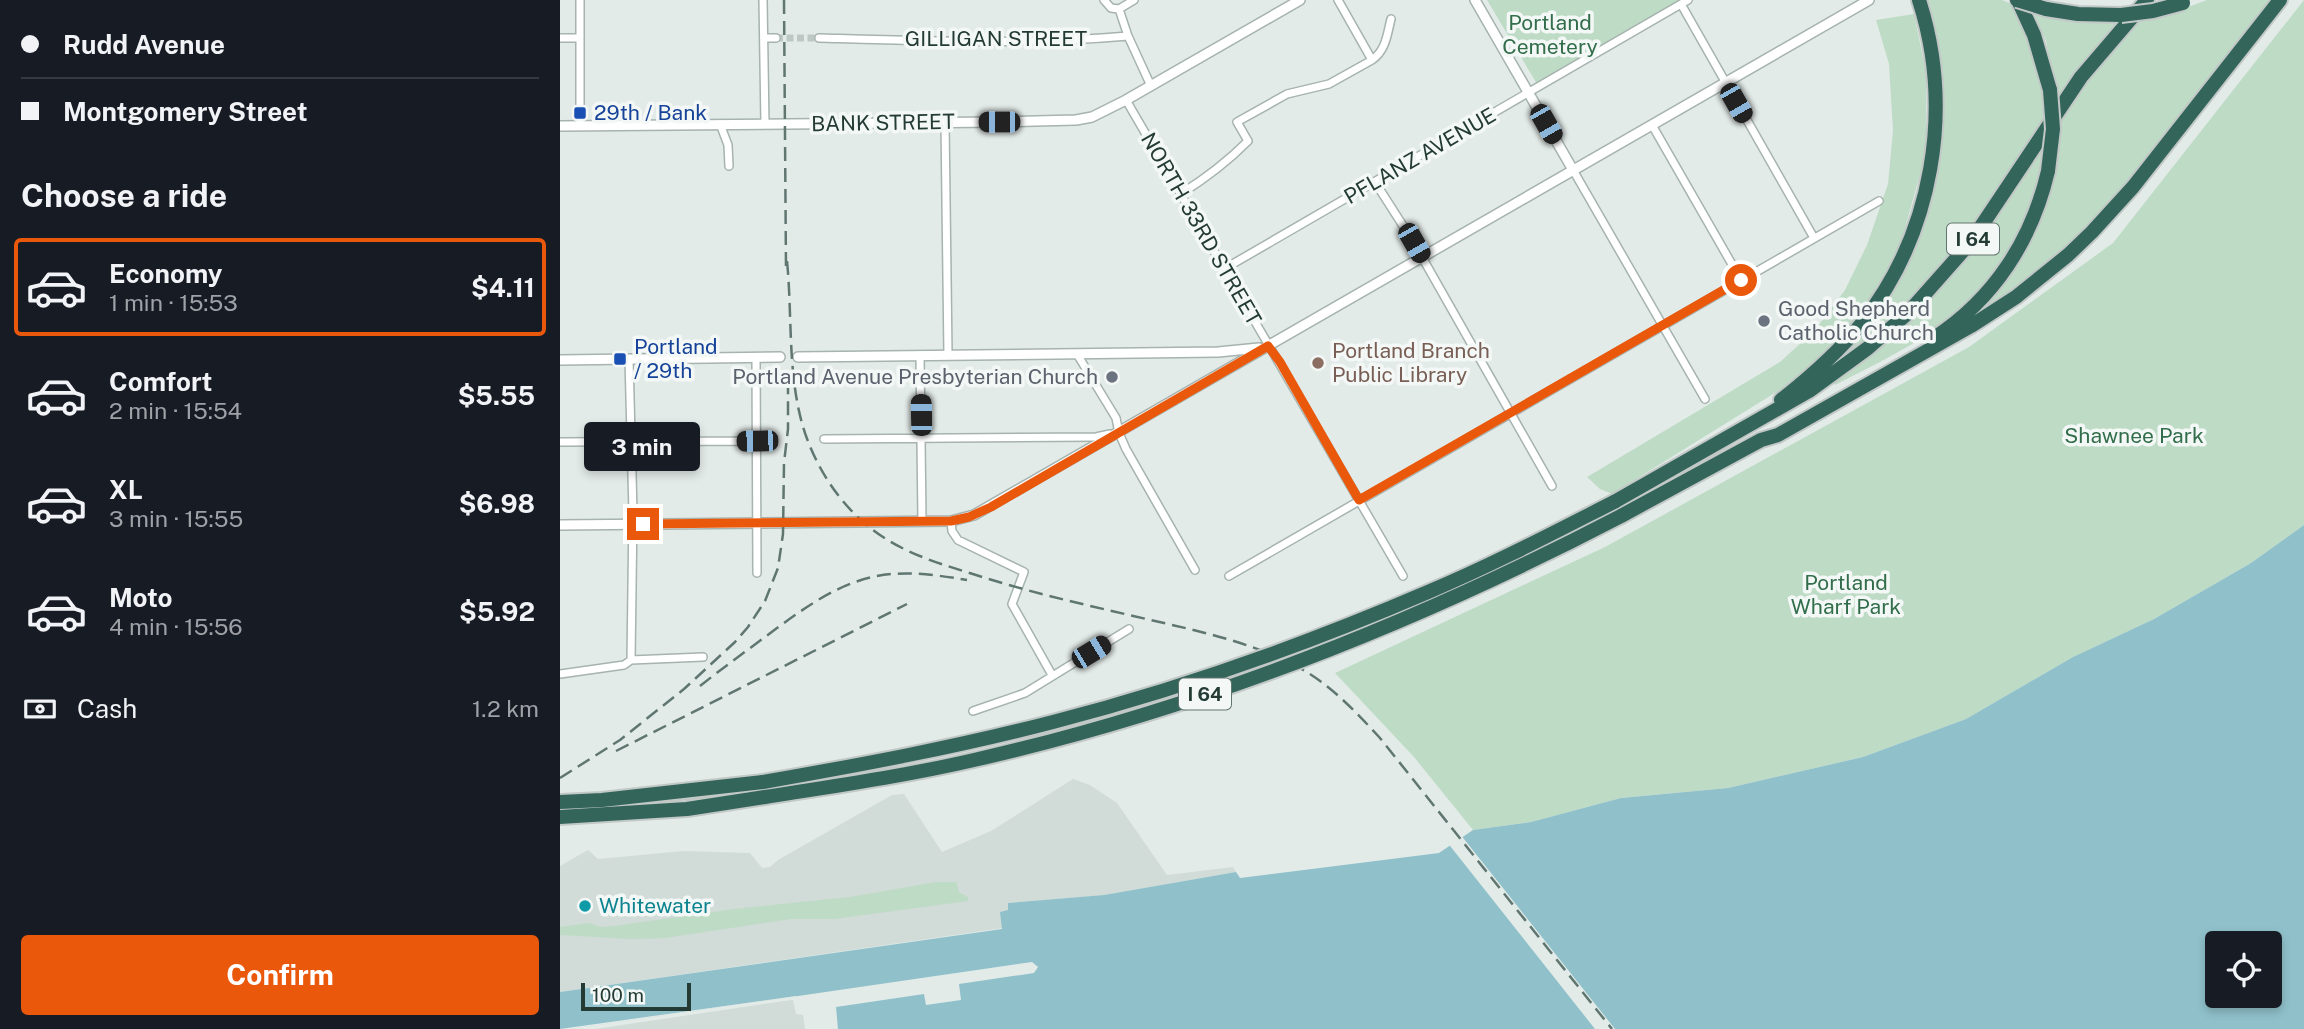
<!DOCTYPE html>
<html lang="en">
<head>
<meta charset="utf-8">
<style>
	body { margin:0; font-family:"Public Sans",sans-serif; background:#242831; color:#f1f3f6; height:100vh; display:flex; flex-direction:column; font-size:26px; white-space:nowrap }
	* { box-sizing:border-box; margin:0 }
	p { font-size:23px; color:#9ea1a6 }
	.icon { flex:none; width:38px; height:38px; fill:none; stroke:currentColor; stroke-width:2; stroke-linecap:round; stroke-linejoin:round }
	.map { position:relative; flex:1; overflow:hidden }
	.drawer { display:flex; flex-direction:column; background:#171b24; width:560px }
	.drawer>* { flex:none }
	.banner { display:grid; align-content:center; height:154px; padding:0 21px; background:#171b24 }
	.fabs { position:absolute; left:1645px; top:931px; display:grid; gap:14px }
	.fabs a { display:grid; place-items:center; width:77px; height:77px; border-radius:7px; background:#171b24; box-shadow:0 4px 10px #0003; font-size:35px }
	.scale { position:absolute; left:21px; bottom:18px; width:110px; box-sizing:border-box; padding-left:7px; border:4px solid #243b35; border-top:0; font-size:19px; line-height:24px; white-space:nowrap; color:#243b35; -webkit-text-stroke:5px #f3f8f6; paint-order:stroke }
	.end { position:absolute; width:32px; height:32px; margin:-16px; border:9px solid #ea580c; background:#fff; box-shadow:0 0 0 4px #fff }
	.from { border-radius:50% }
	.bubble { position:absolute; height:49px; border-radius:7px; background:#171b24; box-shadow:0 4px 10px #0003; font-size:23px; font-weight:700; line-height:49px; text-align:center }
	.car { position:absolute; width:21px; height:42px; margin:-21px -10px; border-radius:9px; box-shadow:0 0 5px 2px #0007; background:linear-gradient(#222 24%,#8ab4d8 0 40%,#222 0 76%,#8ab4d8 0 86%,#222 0) }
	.banner b { display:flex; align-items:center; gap:24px; height:66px; font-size:26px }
	.banner b+b { border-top:2px solid #363941 }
	.banner i { width:18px; height:18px; background:#f1f3f6 }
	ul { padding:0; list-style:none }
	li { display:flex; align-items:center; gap:21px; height:98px; margin:0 14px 10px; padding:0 7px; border:4px solid transparent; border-radius:7px }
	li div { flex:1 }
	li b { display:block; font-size:26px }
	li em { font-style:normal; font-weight:700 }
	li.on { border-color:#ea580c }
	li>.icon { width:63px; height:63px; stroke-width:1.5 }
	h2 { padding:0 21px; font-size:32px; line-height:84px }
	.pay { display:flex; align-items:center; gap:18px; height:77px; padding:0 21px; font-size:26px }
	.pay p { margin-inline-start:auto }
	.action { display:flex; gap:14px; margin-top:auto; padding:14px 21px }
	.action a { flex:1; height:80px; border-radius:7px; background:#ea580c; color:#fff; font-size:28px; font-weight:700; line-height:80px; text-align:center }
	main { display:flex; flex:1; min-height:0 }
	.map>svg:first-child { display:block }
</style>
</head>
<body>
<main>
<section class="drawer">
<div class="banner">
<b><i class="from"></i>Rudd Avenue</b>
<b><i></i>Montgomery Street</b>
</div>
<h2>Choose a ride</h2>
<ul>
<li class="on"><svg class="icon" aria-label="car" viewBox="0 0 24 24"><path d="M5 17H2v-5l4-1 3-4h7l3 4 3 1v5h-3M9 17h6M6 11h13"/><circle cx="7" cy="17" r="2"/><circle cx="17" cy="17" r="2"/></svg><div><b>Economy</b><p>1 min · 15:53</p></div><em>$4.11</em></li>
<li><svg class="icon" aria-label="car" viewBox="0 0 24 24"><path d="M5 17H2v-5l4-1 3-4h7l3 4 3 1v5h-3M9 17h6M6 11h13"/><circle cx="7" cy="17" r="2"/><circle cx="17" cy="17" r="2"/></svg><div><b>Comfort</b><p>2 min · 15:54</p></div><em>$5.55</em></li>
<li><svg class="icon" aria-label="car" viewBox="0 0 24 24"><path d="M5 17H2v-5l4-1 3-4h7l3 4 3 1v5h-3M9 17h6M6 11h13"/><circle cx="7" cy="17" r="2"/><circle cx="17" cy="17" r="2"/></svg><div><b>XL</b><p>3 min · 15:55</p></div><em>$6.98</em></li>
<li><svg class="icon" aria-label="car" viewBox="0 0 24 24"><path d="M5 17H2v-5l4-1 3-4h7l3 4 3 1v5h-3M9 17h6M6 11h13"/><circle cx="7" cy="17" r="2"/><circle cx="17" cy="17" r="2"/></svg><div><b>Moto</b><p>4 min · 15:56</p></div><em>$5.92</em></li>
</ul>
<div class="pay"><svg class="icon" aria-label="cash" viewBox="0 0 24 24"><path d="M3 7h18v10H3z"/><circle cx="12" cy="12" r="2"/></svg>Cash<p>1.2 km</p></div>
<div class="action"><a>Confirm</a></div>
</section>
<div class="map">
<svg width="1744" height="1029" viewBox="0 0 1744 1029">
	<rect width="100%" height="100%" fill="#e3ebe8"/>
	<path fill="#d1dbd7" d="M513,779L530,785L557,803L607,875L673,867L676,872L544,895L448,903L457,926L0,992V866L28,850L38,859L124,851L190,853L202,868L210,867L218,860L332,795L344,794L382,852L431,831Z
		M236,996L246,1011L249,1029H10Z"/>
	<path fill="#bedbc6" d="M927,0H1122L977,84Z
		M1365,0H1442L1457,6L1486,88V119L1413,228L1386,262L1327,324L1260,377L1364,218L1377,165Z
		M1647,0H1714C1649,82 1587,169 1512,244C1481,274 1444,296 1409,320C1449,285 1483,234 1492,181C1496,162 1494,141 1498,122C1501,112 1565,29 1576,21C1583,15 1597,15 1606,13C1620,10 1634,5 1647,0Z
		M1744,0V525L1691,563L1594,619L1513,657L1406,719L1303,757L1168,788L1061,798L971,822L913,830L854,757L775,673L1045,547L1409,347L1553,243Z
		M1474,13L1560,21L1536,48L1497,101L1486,41Z
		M1354,14L1366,72V153L1343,235L1318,293L1276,347L1223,388L1052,494L1040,489L1027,477L1220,362L1255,330L1285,290L1307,245L1328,184L1333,131L1329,64L1316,20Z
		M1486,140L1484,170L1457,243L1412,302L1372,333L1320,362L1275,385L1273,382L1327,340Z
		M377,882H396L399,892L408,897V901L274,919H231L105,938L71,939L0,935V927L30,923L40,927L54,926L174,909L290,897Z"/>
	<path fill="#90c1cb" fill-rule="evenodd" d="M1744,525V1029H249L236,996L0,1029V992L442,929L440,912L448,910V903L544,895L676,872L680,878L879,853L913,830L971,822L1061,798L1168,788L1303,757L1406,719L1513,657L1594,619L1691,563ZM1657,943H1710V996H1657Z"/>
	<path fill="#e3ebe8" d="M900,834L1055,1029H1035L887,842Z
		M472,962L478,967L474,973L399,984L401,1000L366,1005L364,994L276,1007L278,1029H245L243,1015L236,1014L233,1000H231L35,1029H10Z"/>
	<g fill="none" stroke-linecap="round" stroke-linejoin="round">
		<path stroke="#bdc8c4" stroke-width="7" stroke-dasharray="7 3.5" stroke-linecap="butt" d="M216,38H259"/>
		<g stroke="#a6b3af" stroke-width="10">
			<path id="minor" d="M20,0V126
				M203,0L205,124
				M544,0L551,8L559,9
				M1121,4L1254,238
				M559,9L568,36L591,86
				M559,9L574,0
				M0,38H20
				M204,38H216
				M259,38C361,41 465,45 568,36
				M812,60C826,50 827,35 831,19
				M566,100L843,576
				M385,122L388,355
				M160,124L168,145L169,166
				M1092,125L1181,280
				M1013,170L1145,399
				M815,182L854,243L992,486
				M622,193C646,178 668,161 688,141L677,122L727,94L769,84L812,60L778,0
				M664,269L1128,0
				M517,354L556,418L559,433L566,449L635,570
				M360,355L362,522
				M196,357L197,573
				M69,359L73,513L71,660
				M264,439L536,437L550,434
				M0,442L196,441
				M391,521L392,531L398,540L464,572L452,604L492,675
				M669,576L1319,201
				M0,674L64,665L71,660L143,657
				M413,711L465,693L569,629"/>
		</g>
		<g stroke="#a6b3af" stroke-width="12">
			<path id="tertiary" d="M915,0L1013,170
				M0,126L439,122L516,120L532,117L566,100L740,0
				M238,357L658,352L699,348
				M0,360L220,357
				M0,525L391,521L414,515L1309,0"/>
		</g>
		<g stroke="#c2c8c6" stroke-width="18">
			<path id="motorway" d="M1458,0L1474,35L1490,90
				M1486,9L1518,14L1561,15
				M1374,338C1434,299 1472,240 1488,171
				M1221,400C1250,377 1278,353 1302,323C1373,233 1394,109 1359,0
				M1054,502L1249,391L1308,348L1348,313L1410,243L1521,77L1587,0
				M1061,516L1201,440L1218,435L1411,326L1456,297L1508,255L1532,232L1573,187L1720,0
				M0,802L42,800L203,782
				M0,817L127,809L205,797"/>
		</g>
		<use href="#minor" stroke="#fff" stroke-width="7"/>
		<use href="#tertiary" stroke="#fff" stroke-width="9"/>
		<use href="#motorway" stroke="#33655b" stroke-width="14"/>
		<path stroke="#5f7671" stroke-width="2.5" stroke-dasharray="14 7" stroke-linecap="butt" d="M224,0L226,269
			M227,261C233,321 226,386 249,444C264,481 289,515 323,537C352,556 384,565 416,575C475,594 535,607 595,621C643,632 692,643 736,666C769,683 795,711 820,738L1052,1029
			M140,686C164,667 189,649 213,631C250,604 285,578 332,574C357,572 383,576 407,580
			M56,751L347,604
			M0,778L60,740L124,689L175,642L188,627L205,601L218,568L223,534L224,463L228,429V388"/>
		<g stroke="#c2c8c6" stroke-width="18" stroke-linecap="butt">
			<path id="motorway-bridge" d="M1457,0L1486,9
				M1561,15L1593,11L1623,3
				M1488,171L1493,129L1490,90
				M203,782C300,765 397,747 493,722C621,689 747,644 868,592C932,565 993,533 1054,502
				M205,797C275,786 345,776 414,760C639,709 856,623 1061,516"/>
		</g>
		<use href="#motorway-bridge" stroke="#33655b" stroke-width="14"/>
	</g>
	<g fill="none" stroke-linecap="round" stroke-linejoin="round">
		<path stroke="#ea580c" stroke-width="9" d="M83,524L391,521L409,517L431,507L708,346L720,362L799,500L1181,280"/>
	</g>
	<g fill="#1a4fb4" stroke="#f3f8f6" stroke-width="2.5">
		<rect x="13" y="106" width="14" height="14" rx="3.5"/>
		<rect x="53" y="352" width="14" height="14" rx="3.5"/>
	</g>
	<g fill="#6b7280" stroke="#f3f8f6" stroke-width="2.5">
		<circle cx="1204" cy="321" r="7"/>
		<circle cx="552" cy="377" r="7"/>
	</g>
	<circle fill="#8d6e63" stroke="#f3f8f6" stroke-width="2.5" cx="758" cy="363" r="7"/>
	<circle fill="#0f9aa8" stroke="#f3f8f6" stroke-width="2.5" cx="25" cy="906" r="7"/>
	<g text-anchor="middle" stroke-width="7" stroke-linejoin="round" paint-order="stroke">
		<g fill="#f3f8f6" stroke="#62746f" stroke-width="2">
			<rect x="1387" y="223.5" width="52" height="31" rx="5"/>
			<rect x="619" y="678.5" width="52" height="31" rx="5"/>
		</g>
		<g font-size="19" font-weight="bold" fill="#243b35">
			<text x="1413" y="246">I 64</text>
			<text x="645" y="701">I 64</text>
		</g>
		<g font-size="21" fill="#326e4b" stroke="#f3f8f6">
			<text x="990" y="30">Portland<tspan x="990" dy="24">Cemetery</tspan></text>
			<text x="1574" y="443">Shawnee Park</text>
			<text x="1286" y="590">Portland<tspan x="1286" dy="24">Wharf Park</tspan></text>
		</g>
		<g font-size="21" fill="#243b35" stroke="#f3f8f6">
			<text x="436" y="46">GILLIGAN STREET</text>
			<text transform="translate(323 123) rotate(-1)" y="7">BANK STREET</text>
			<text transform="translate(860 156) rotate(-30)" y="7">PFLANZ AVENUE</text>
			<text transform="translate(641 229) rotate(60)" y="7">NORTH 33RD STREET</text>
		</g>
		<g font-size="21" fill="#164399" stroke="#f3f8f6" text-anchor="start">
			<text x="34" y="120">29th / Bank</text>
			<text x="74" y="354">Portland<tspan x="74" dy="24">/ 29th</tspan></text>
		</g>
		<g font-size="21" fill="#5b616d" stroke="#f3f8f6" text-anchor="start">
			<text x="1218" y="316">Good Shepherd<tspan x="1218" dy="24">Catholic Church</tspan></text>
			<text x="538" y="384" text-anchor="end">Portland Avenue Presbyterian Church</text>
		</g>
		<g font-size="21" fill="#785e54" stroke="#f3f8f6" text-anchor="start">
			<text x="772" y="358">Portland Branch<tspan x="772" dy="24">Public Library</tspan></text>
		</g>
		<g font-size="21" fill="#0d838f" stroke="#f3f8f6" text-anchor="start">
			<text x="39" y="913">Whitewater</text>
		</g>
	</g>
</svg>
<div class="fabs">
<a><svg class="icon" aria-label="locate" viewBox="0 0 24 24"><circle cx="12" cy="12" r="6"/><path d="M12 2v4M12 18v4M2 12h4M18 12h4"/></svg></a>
</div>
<div class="scale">100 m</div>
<i class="end from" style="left:1181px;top:280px"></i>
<i class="end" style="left:83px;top:524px"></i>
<div class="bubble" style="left:24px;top:422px;width:116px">3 min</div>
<i class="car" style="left:1176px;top:103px;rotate:150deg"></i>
<i class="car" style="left:439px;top:122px;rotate:270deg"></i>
<i class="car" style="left:986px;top:124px;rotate:150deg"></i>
<i class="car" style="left:854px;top:243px;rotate:150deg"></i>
<i class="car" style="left:361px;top:415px;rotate:359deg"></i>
<i class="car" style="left:197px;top:441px;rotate:269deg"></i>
<i class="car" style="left:531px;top:652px;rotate:59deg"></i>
</div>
</main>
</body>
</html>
